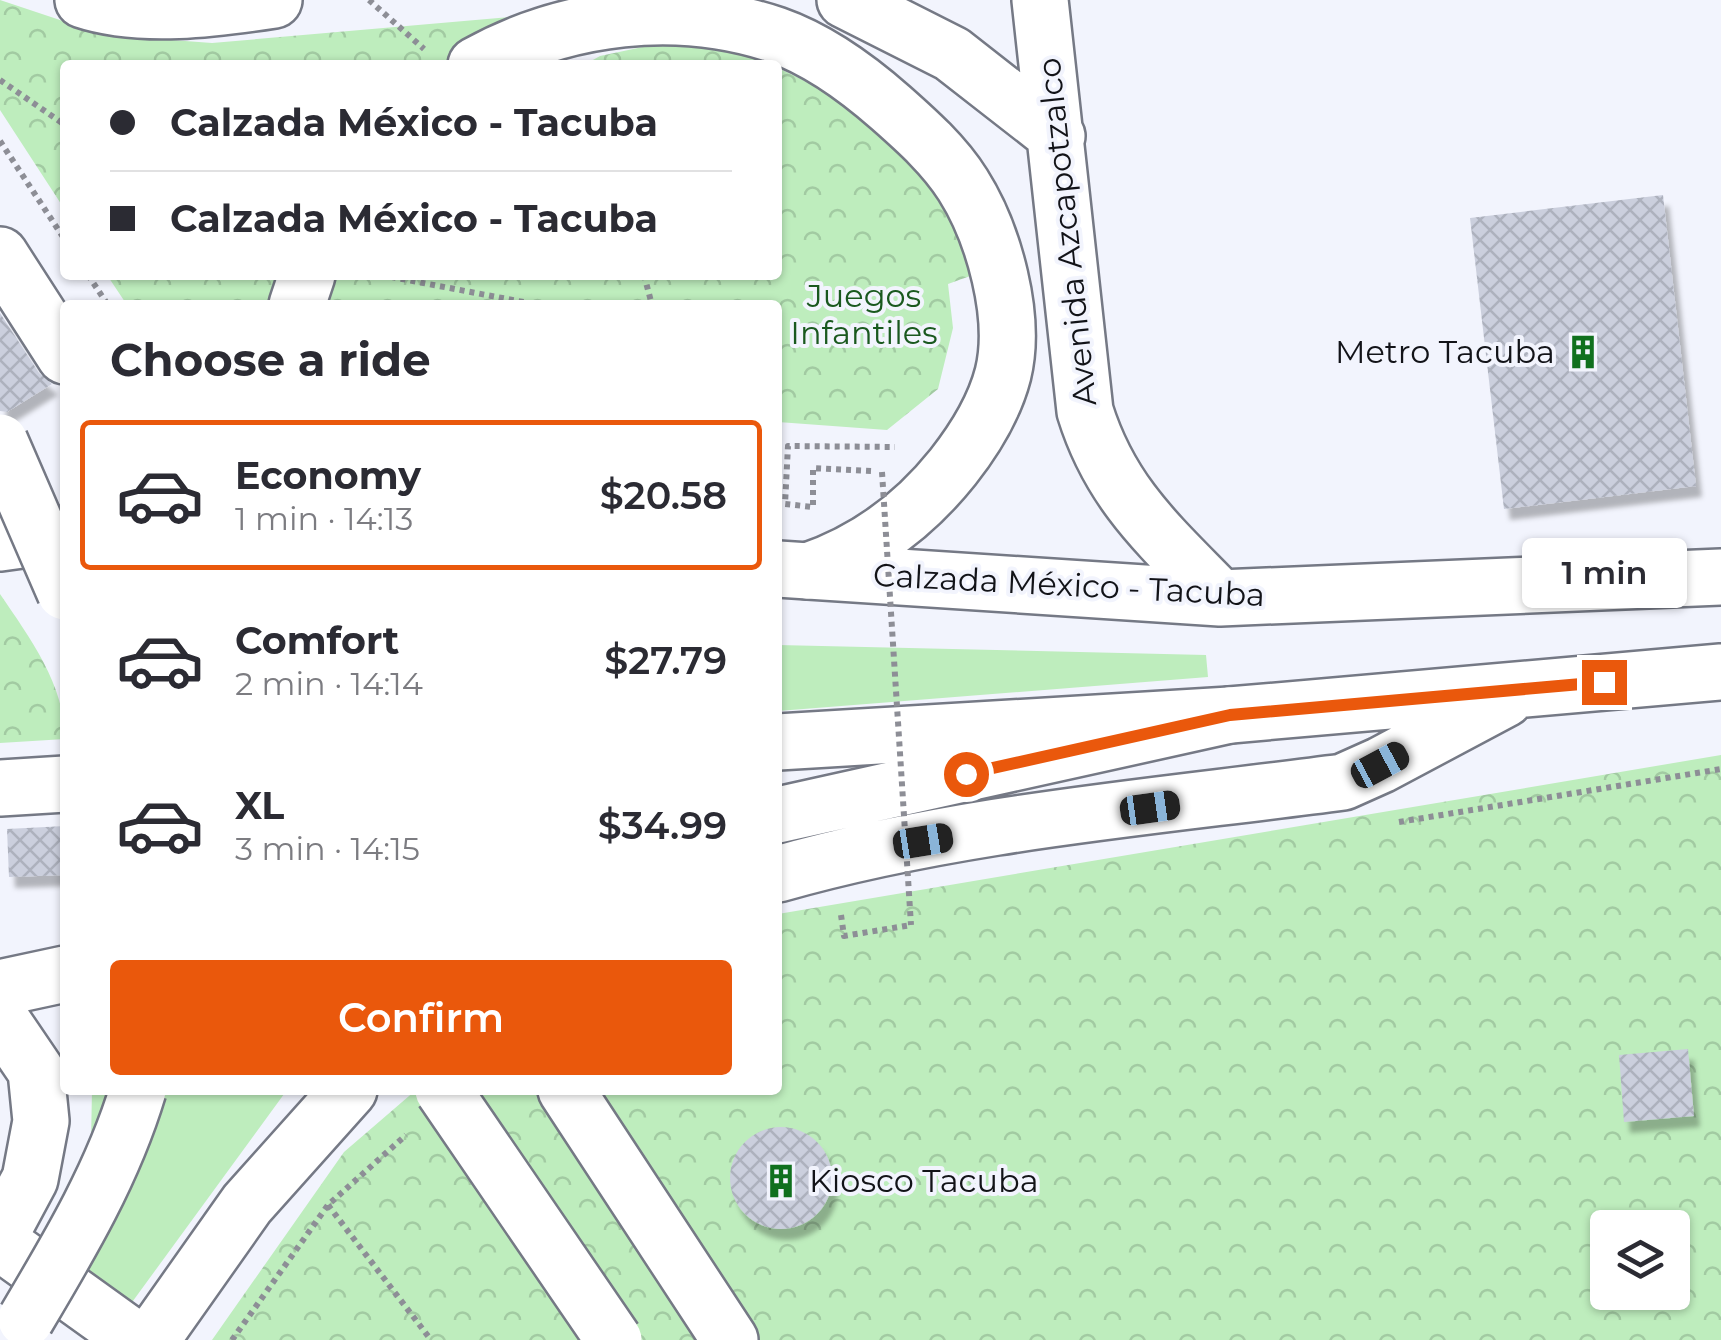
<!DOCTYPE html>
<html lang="en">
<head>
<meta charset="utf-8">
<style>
	body { margin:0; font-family:Montserrat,sans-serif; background:#f2f2f3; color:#2b2b33; height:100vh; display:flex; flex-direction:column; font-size:38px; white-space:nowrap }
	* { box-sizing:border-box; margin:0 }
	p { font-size:32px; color:#7c7c81 }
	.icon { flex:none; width:55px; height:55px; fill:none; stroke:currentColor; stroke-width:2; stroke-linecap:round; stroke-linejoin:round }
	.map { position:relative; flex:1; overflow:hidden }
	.side { position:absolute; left:60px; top:300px; width:722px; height:795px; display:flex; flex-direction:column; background:#fff; border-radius:10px; box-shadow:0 2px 8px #0004 }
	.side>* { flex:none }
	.guide { position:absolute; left:60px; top:60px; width:722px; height:220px; border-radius:10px; box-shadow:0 2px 8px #0004; display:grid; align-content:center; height:220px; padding:0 50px; background:#fff }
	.controls { position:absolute; left:1590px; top:1210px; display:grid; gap:20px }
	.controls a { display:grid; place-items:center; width:100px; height:100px; border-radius:10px; background:#fff; box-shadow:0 2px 8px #0004; font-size:50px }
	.end { position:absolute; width:45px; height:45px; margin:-22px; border:12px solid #ea580c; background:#fff; box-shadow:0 0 0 5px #fff }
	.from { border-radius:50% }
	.bubble { position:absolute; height:70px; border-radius:10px; background:#fff; box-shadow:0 2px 8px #0004; font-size:32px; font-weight:600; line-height:70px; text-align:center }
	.car { position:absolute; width:30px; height:60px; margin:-30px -15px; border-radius:12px; box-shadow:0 0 8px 2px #0007; background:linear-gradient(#222 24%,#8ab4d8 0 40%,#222 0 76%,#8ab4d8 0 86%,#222 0) }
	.guide b { display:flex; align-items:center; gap:35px; height:95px; font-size:38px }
	.guide b+b { border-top:2px solid #e1e1e2 }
	.guide i { width:25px; height:25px; background:#2b2b33 }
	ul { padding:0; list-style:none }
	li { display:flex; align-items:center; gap:30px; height:150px; margin:0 20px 15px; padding:0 30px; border:5px solid transparent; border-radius:10px }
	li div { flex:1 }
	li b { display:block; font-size:38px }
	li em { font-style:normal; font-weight:600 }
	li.active { border-color:#ea580c }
	li>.icon { width:90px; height:90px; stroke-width:1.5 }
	h2 { padding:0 50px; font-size:45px; line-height:120px }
	.cta { display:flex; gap:20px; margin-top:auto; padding:20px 50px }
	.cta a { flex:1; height:115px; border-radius:10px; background:#ea580c; color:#fff; font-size:40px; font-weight:600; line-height:115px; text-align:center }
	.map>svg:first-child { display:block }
</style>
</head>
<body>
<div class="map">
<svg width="1721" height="1340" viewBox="0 0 1721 1340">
	<defs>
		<pattern id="park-crowns" width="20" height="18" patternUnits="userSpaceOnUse" patternTransform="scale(2.5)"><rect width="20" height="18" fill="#beedbd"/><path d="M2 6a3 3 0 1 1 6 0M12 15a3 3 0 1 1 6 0" fill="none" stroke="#a2caa2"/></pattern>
		<pattern id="building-cross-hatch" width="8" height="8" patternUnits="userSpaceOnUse" patternTransform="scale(2.5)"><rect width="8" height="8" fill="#cbcfdd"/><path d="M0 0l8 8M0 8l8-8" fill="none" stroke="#adb1bd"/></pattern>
		<filter id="shadow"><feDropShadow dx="6" dy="11" stdDeviation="2.5" flood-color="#0004"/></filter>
	</defs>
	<rect width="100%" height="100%" fill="#f2f4fd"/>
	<path fill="#beedbd" d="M778,645L1206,655L1208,677L778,711Z
		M92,1090H287L130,1305L52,1243L91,1142Z"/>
	<path fill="url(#park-crowns)" fill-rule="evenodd" d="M0,0L105,35L212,43L511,17L545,65H65V210L0,110Z
		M671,41L745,54L770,65H584L600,56Z
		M778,68C851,100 914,154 953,225C962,240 967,259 973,275L948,284L953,328L938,389L887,430L778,422V305H127L107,275H778Z
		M0,594C30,638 65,685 65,739L0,743Z
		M1721,755V1340H212L344,1152L416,1090H778V914ZM1608,1228H1672V1292H1608Z"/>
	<path fill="url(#building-cross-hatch)" filter="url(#shadow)" d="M1663,195L1696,486L1504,509L1470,218Z
		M0,313L39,373L52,384L7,412L0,411Z
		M65,826V875L9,877L7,829Z
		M1688,1049L1694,1116L1624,1122L1619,1055Z
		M730 1178a51 51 0 1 1 102 0a51 51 0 1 1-102 0Z"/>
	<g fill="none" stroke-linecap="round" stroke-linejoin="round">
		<g stroke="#757985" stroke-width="60">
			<path id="secondary" d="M83,0C140,19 216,9 274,0
				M845,0L952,54L1057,136
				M1040,0L1085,411C1111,495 1161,537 1220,598
				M0,543L65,534
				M778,569L1220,598L1721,577
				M778,815L1230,715L1721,672
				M778,874C960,822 1155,807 1343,782L1381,765L1505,699
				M0,988L65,974
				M0,1018L36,1071L41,1121L30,1179L0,1235
				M12,1251L136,1340
				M151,1340L247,1204L349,1090"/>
		</g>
		<g stroke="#757985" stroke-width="60">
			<path id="highway" d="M476,65C566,15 677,2 776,35C819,50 857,78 891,108C917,131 944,155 963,185C994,234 1017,317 1003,374C994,409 975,439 953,467C914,516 867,551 808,571
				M0,255L65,356
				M297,305L307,275
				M778,742L1230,715
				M0,788L65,784
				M566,1090L730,1340"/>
		</g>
		<path stroke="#8d8e96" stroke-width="6" stroke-dasharray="5 5" stroke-linecap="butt" d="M369,0L424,49
			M0,80L65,125
			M0,141L65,240
			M88,275L108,305
			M381,275L539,305
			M644,275L652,305
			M871,471L813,468V507L785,504L788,446L895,447
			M1399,822L1721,769
			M841,915L844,936L911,925
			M328,1205L431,1340
			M232,1340L328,1205L406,1135"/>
		<use href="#secondary" stroke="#fff" stroke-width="55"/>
		<use href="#highway" stroke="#fff" stroke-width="55"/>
		<g stroke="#757985" stroke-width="60" stroke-linecap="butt">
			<path id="highway-bridge" d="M0,442L65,592
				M443,1090L614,1340
				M26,1319C70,1245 113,1173 138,1090"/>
		</g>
		<path stroke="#8d8e96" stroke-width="6" stroke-dasharray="5 5" stroke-linecap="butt" d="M882,472L911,925"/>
		<use href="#highway-bridge" stroke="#fff" stroke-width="55"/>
	</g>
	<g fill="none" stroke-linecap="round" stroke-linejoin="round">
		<path stroke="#ea580c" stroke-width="12" d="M966,774L1230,715L1604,682"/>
	</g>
	<defs>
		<g id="building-bare" transform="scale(2.7)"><path d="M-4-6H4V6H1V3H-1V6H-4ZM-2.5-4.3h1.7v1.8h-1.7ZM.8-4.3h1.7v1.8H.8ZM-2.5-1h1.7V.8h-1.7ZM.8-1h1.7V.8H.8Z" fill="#10701e" stroke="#f2f4fd" stroke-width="2.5" paint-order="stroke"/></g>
	</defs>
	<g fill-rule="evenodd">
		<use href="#building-bare" x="1583" y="352"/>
		<use href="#building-bare" x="781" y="1181"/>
	</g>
	<g text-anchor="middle" stroke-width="8" stroke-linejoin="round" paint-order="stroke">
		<g font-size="32" fill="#121318" stroke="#f2f4fd">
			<text transform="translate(1067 232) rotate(-96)" y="11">Avenida Azcapotzalco</text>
			<text transform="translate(1069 585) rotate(3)" y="11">Calzada México - Tacuba</text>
		</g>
		<g font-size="32" fill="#1a591f" stroke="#f2f4fd">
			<text x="864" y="307">Juegos<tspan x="864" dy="37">Infantiles</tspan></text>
		</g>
		<g font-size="32" fill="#121318" stroke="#f2f4fd" text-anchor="end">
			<text x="1555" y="363">Metro Tacuba</text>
			<text x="809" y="1192" text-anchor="start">Kiosco Tacuba</text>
		</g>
	</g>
</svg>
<div class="controls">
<a><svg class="icon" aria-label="layers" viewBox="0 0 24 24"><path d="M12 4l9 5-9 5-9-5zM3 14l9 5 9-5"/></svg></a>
</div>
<i class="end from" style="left:966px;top:774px"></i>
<i class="end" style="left:1604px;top:682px"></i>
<div class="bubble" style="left:1522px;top:538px;width:165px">1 min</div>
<i class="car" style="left:1380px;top:765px;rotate:62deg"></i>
<i class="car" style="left:1150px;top:808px;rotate:82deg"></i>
<i class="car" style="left:923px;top:841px;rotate:81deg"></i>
<div class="guide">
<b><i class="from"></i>Calzada México - Tacuba</b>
<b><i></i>Calzada México - Tacuba</b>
</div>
<section class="side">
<h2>Choose a ride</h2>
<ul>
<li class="active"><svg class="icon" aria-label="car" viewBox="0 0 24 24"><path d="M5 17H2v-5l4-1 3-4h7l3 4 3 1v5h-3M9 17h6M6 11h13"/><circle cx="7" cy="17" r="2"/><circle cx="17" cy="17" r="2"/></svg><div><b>Economy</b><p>1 min · 14:13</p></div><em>$20.58</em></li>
<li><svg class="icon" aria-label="car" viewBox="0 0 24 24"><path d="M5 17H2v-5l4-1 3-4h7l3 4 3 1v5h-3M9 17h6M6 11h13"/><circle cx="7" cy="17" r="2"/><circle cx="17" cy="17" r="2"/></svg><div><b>Comfort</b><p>2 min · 14:14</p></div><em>$27.79</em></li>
<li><svg class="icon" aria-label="car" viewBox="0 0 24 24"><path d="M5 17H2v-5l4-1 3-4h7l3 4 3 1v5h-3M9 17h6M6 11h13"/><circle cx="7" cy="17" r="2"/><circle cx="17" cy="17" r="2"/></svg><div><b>XL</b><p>3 min · 14:15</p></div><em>$34.99</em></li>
</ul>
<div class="cta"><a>Confirm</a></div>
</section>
</div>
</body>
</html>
